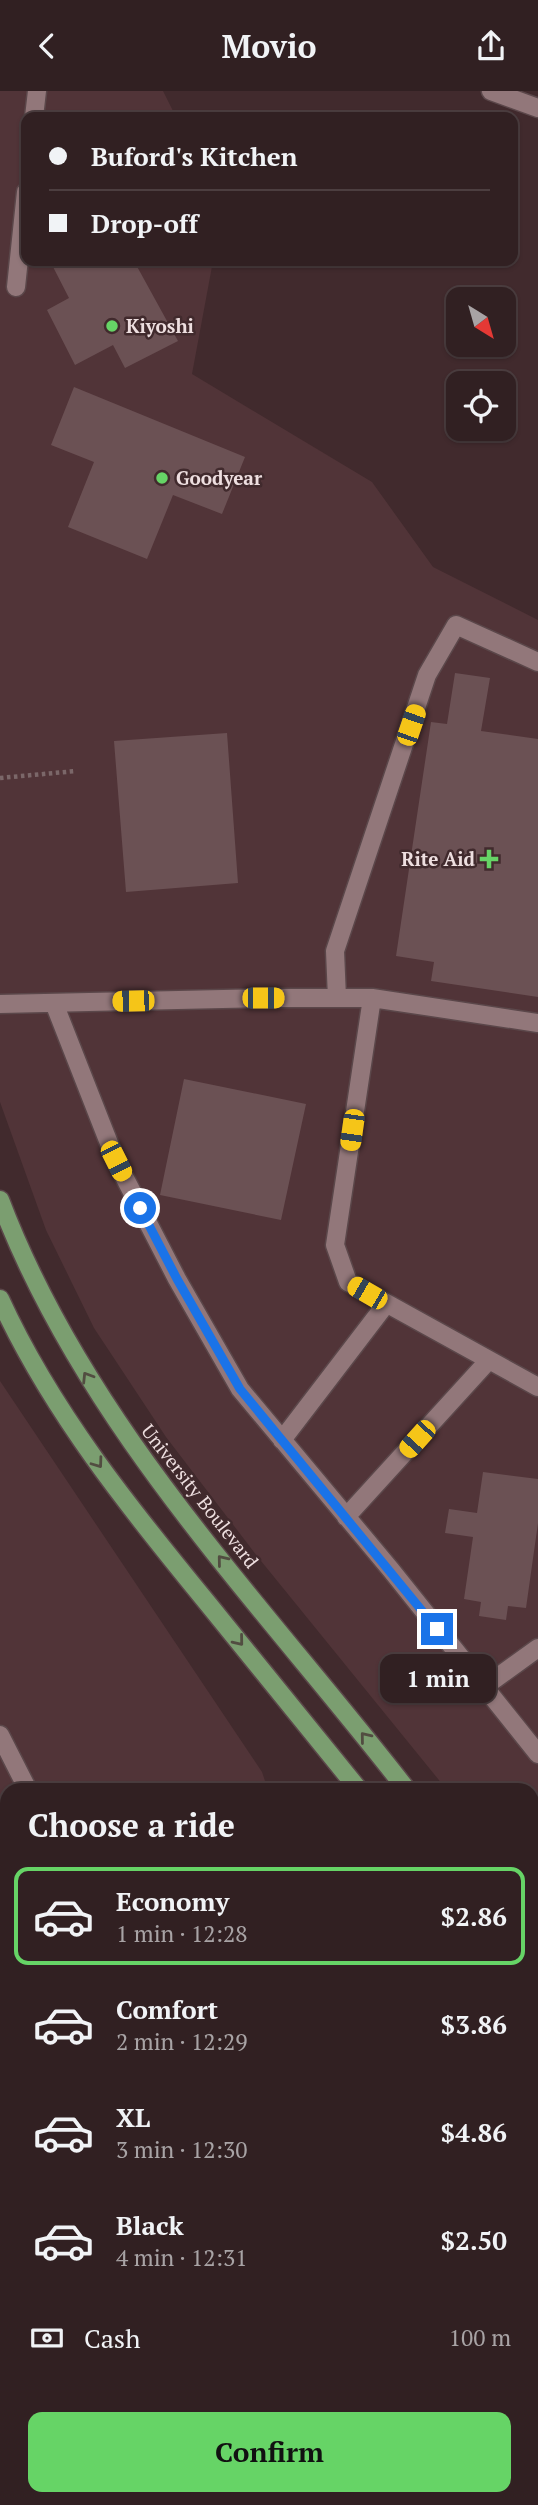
<!DOCTYPE html>
<html lang="en">
<head>
<meta charset="utf-8">
<style>
	body { margin:0; font-family:"PT Serif",serif; background:#3d2d2f; color:#f1f3f6; height:100vh; display:flex; flex-direction:column; font-size:26px; white-space:nowrap }
	* { box-sizing:border-box; margin:0 }
	p { font-size:23px; color:#a8a3a5 }
	.icon { flex:none; width:38px; height:38px; fill:none; stroke:currentColor; stroke-width:2; stroke-linecap:round; stroke-linejoin:round }
	.map { position:relative; flex:1; overflow:hidden }
	.details { position:absolute; left:0px; top:1692px; width:539px; height:723px; display:flex; flex-direction:column; background:#312022; border-radius:21px 21px 0 0; box-shadow:0 2px 5px #0004,0 0 0 2px #4c3e40 }
	.details>* { flex:none }
	.top-card { position:absolute; left:21px; top:21px; width:497px; height:154px; border-radius:14px; box-shadow:0 2px 5px #0004,0 0 0 2px #4c3e40; display:grid; align-content:center; height:154px; padding:0 28px; background:#312022 }
	.needle { width:46px; rotate:143deg }
	.controls { position:absolute; left:446px; top:196px; display:grid; gap:14px }
	.controls a { display:grid; place-items:center; width:70px; height:70px; border-radius:14px; background:#312022; box-shadow:0 2px 5px #0004,0 0 0 2px #4c3e40; font-size:35px }
	.end { position:absolute; width:32px; height:32px; margin:-16px; border:9px solid #1a73e8; background:#fff; box-shadow:0 0 0 4px #fff }
	.from { border-radius:50% }
	.bubble { position:absolute; height:49px; border-radius:14px; background:#312022; box-shadow:0 2px 5px #0004,0 0 0 2px #4c3e40; font-size:23px; font-weight:800; line-height:49px; text-align:center }
	.car { position:absolute; width:21px; height:42px; margin:-21px -10px; border-radius:9px; box-shadow:0 0 5px 2px #0007; background:linear-gradient(#f5c518 24%,#345 0 40%,#f5c518 0 76%,#345 0 86%,#f5c518 0) }
	.top-card b { display:flex; align-items:center; gap:24px; height:66px; font-size:26px }
	.top-card b+b { border-top:2px solid #4c3e40 }
	.top-card i { width:18px; height:18px; background:#f1f3f6 }
	ul { padding:0; list-style:none }
	li { display:flex; align-items:center; gap:21px; height:98px; margin:0 14px 10px; padding:0 14px; border:4px solid transparent; border-radius:14px }
	li div { flex:1 }
	li b { display:block; font-size:26px }
	li em { font-style:normal; font-weight:800 }
	li.on { border-color:#66d466 }
	li>.icon { width:63px; height:63px; stroke-width:1.5 }
	h2 { padding:0 28px; font-size:32px; line-height:84px }
	.pay { display:flex; align-items:center; gap:18px; height:77px; padding:0 28px; font-size:26px }
	.pay p { margin-inline-start:auto }
	.button { display:flex; gap:14px; margin-top:auto; padding:14px 28px }
	.button a { flex:1; height:80px; border-radius:14px; background:#66d466; color:#111; font-size:28px; font-weight:800; line-height:80px; text-align:center }
	header { display:flex; justify-content:space-between; align-items:center; height:91px; padding:0 28px; background:#312022; font-size:32px; font-weight:800 }
	.map>svg:first-child { display:block }
</style>
</head>
<body>
<header><svg class="icon" aria-label="back" viewBox="0 0 24 24"><path d="M15 5l-7 7 7 7"/></svg>Movio<svg class="icon" aria-label="share" viewBox="0 0 24 24"><path d="M12 15V3M7 8l5-5 5 5M5 13v7h14v-7"/></svg></header>
<div class="map">
<svg width="538" height="2414" viewBox="0 0 538 2414">
	<rect width="100%" height="100%" fill="#412a2d"/>
	<path fill="#513438" d="M0,0H163L176,26H26V170H213L192,283L372,391L433,476L538,529V1825L532,1817V1699H447L257,1465L166,1346L94,1237L46,1139L0,1011Z
		M0,1290L262,1681L268,1699H7V2408H487L489,2414H0Z"/>
	<path fill="#7d3241" d="M0,1900L7,1914V2358L0,2362Z"/>
	<path fill="#6b5154" d="M50,170H134L178,250L125,277L113,254L75,274L47,219L69,207Z
		M74,296L245,366L222,423L173,404L147,468L68,436L94,371L51,354Z
		M455,582L490,587L481,640L538,648V906L431,890L434,871L396,865L431,631L447,633Z
		M227,642L238,792L126,801L114,650Z
		M184,988L306,1013L281,1129L160,1104Z
		M483,1381L538,1388V1432L526,1517L508,1515L506,1529L479,1525L481,1511L464,1508L473,1446L445,1442L449,1418L477,1422Z"/>
	<g fill="none" stroke-linecap="round" stroke-linejoin="round">
		<g stroke="#5b474a" stroke-width="21">
			<path id="service" d="M34,26L37,0
				M16,196L26,101
				M337,907L335,860L427,584L456,534L538,571
				M372,907L335,1154L348,1191L538,1296
				M54,912L116,1070L177,1188L240,1298L391,1479L538,1663
				M0,913L263,907H372L538,932
				M282,1349L386,1213
				M346,1426L489,1269
				M484,1596L538,1557
				M0,1644L28,1699
				M291,2414L292,2408"/>
		</g>
		<g stroke="#5b474a" stroke-width="21">
			<path id="minor" d="M491,0L538,17"/>
		</g>
		<g stroke="#5b474a" stroke-width="21">
			<path id="primary" d="M0,1109C86,1336 261,1511 407,1699
				M0,1208C51,1320 131,1419 209,1514C259,1575 309,1637 359,1699
				M532,1882L538,1893
				M532,1962L538,1973"/>
		</g>
		<path stroke="#7b6769" stroke-width="4.5" stroke-dasharray="3.5 3.5" stroke-linecap="butt" d="M0,687L76,680"/>
		<use href="#service" stroke="#92777a" stroke-width="18"/>
		<use href="#minor" stroke="#92777a" stroke-width="18"/>
		<use href="#primary" stroke="#7b9e70" stroke-width="18"/>
	</g>
	<defs><path id="oneway-chevron" d="M-2-3.5L2.5 0L-2 3.5" fill="none" stroke-width="1.6" stroke-linecap="round" stroke-linejoin="round" transform="scale(1.75)"/></defs>
	<g stroke="#524d41">
		<use href="#oneway-chevron" transform="translate(87 1286) rotate(-122)"/>
		<use href="#oneway-chevron" transform="translate(98 1372) rotate(54)"/>
		<use href="#oneway-chevron" transform="translate(222 1469) rotate(-129)"/>
		<use href="#oneway-chevron" transform="translate(239 1550) rotate(51)"/>
		<use href="#oneway-chevron" transform="translate(365 1646) rotate(-129)"/>
	</g>
	<g fill="none" stroke-linecap="round" stroke-linejoin="round">
		<path stroke="#1a73e8" stroke-width="9" d="M140,1117L177,1188L240,1298L437,1538"/>
	</g>
	<g fill="#66d466" stroke="#412a2d" stroke-width="2.5">
		<circle cx="112" cy="235" r="7"/>
		<circle cx="162" cy="387" r="7"/>
		<path d="M485.5 757.5h7v7h7v7h-7v7h-7v-7h-7v-7h7z"/>
	</g>
	<g text-anchor="middle" stroke-width="5" stroke-linejoin="round" paint-order="stroke">
		<g font-size="19" font-weight="bold" fill="#eedfe0" stroke="#412a2d" text-anchor="start">
			<text x="126" y="242">Kiyoshi</text>
			<text x="176" y="394">Goodyear</text>
			<text x="475" y="775" text-anchor="end">Rite Aid</text>
		</g>
		<g font-size="19" fill="#eedfe0" stroke="#412a2d">
			<text transform="translate(200 1405) rotate(52)" y="7">University Boulevard</text>
		</g>
	</g>
</svg>
<div class="controls">
<a><svg class="needle" viewBox="-14 -14 28 28"><path d="M0-13l5 13h-10z" fill="#e53935"/><path d="M0 13l5-13h-10z" fill="#a8a3a5"/></svg></a>
<a><svg class="icon" aria-label="locate" viewBox="0 0 24 24"><circle cx="12" cy="12" r="6"/><path d="M12 2v4M12 18v4M2 12h4M18 12h4"/></svg></a>
</div>
<i class="end from" style="left:140px;top:1117px"></i>
<i class="end" style="left:437px;top:1538px"></i>
<div class="bubble" style="left:380px;top:1563px;width:116px">1 min</div>
<i class="car" style="left:411px;top:634px;rotate:19deg"></i>
<i class="car" style="left:263px;top:907px;rotate:90deg"></i>
<i class="car" style="left:133px;top:910px;rotate:269deg"></i>
<i class="car" style="left:352px;top:1039px;rotate:188deg"></i>
<i class="car" style="left:116px;top:1070px;rotate:153deg"></i>
<i class="car" style="left:367px;top:1202px;rotate:300deg"></i>
<i class="car" style="left:417px;top:1348px;rotate:222deg"></i>
<div class="top-card">
<b><i class="from"></i>Buford's Kitchen</b>
<b><i></i>Drop-off</b>
</div>
<section class="details">
<h2>Choose a ride</h2>
<ul>
<li class="on"><svg class="icon" aria-label="car" viewBox="0 0 24 24"><path d="M5 17H2v-5l4-1 3-4h7l3 4 3 1v5h-3M9 17h6M6 11h13"/><circle cx="7" cy="17" r="2"/><circle cx="17" cy="17" r="2"/></svg><div><b>Economy</b><p>1 min · 12:28</p></div><em>$2.86</em></li>
<li><svg class="icon" aria-label="car" viewBox="0 0 24 24"><path d="M5 17H2v-5l4-1 3-4h7l3 4 3 1v5h-3M9 17h6M6 11h13"/><circle cx="7" cy="17" r="2"/><circle cx="17" cy="17" r="2"/></svg><div><b>Comfort</b><p>2 min · 12:29</p></div><em>$3.86</em></li>
<li><svg class="icon" aria-label="car" viewBox="0 0 24 24"><path d="M5 17H2v-5l4-1 3-4h7l3 4 3 1v5h-3M9 17h6M6 11h13"/><circle cx="7" cy="17" r="2"/><circle cx="17" cy="17" r="2"/></svg><div><b>XL</b><p>3 min · 12:30</p></div><em>$4.86</em></li>
<li><svg class="icon" aria-label="car" viewBox="0 0 24 24"><path d="M5 17H2v-5l4-1 3-4h7l3 4 3 1v5h-3M9 17h6M6 11h13"/><circle cx="7" cy="17" r="2"/><circle cx="17" cy="17" r="2"/></svg><div><b>Black</b><p>4 min · 12:31</p></div><em>$2.50</em></li>
</ul>
<div class="pay"><svg class="icon" aria-label="cash" viewBox="0 0 24 24"><path d="M3 7h18v10H3z"/><circle cx="12" cy="12" r="2"/></svg>Cash<p>100 m</p></div>
<div class="button"><a>Confirm</a></div>
</section>
</div>
</body>
</html>
